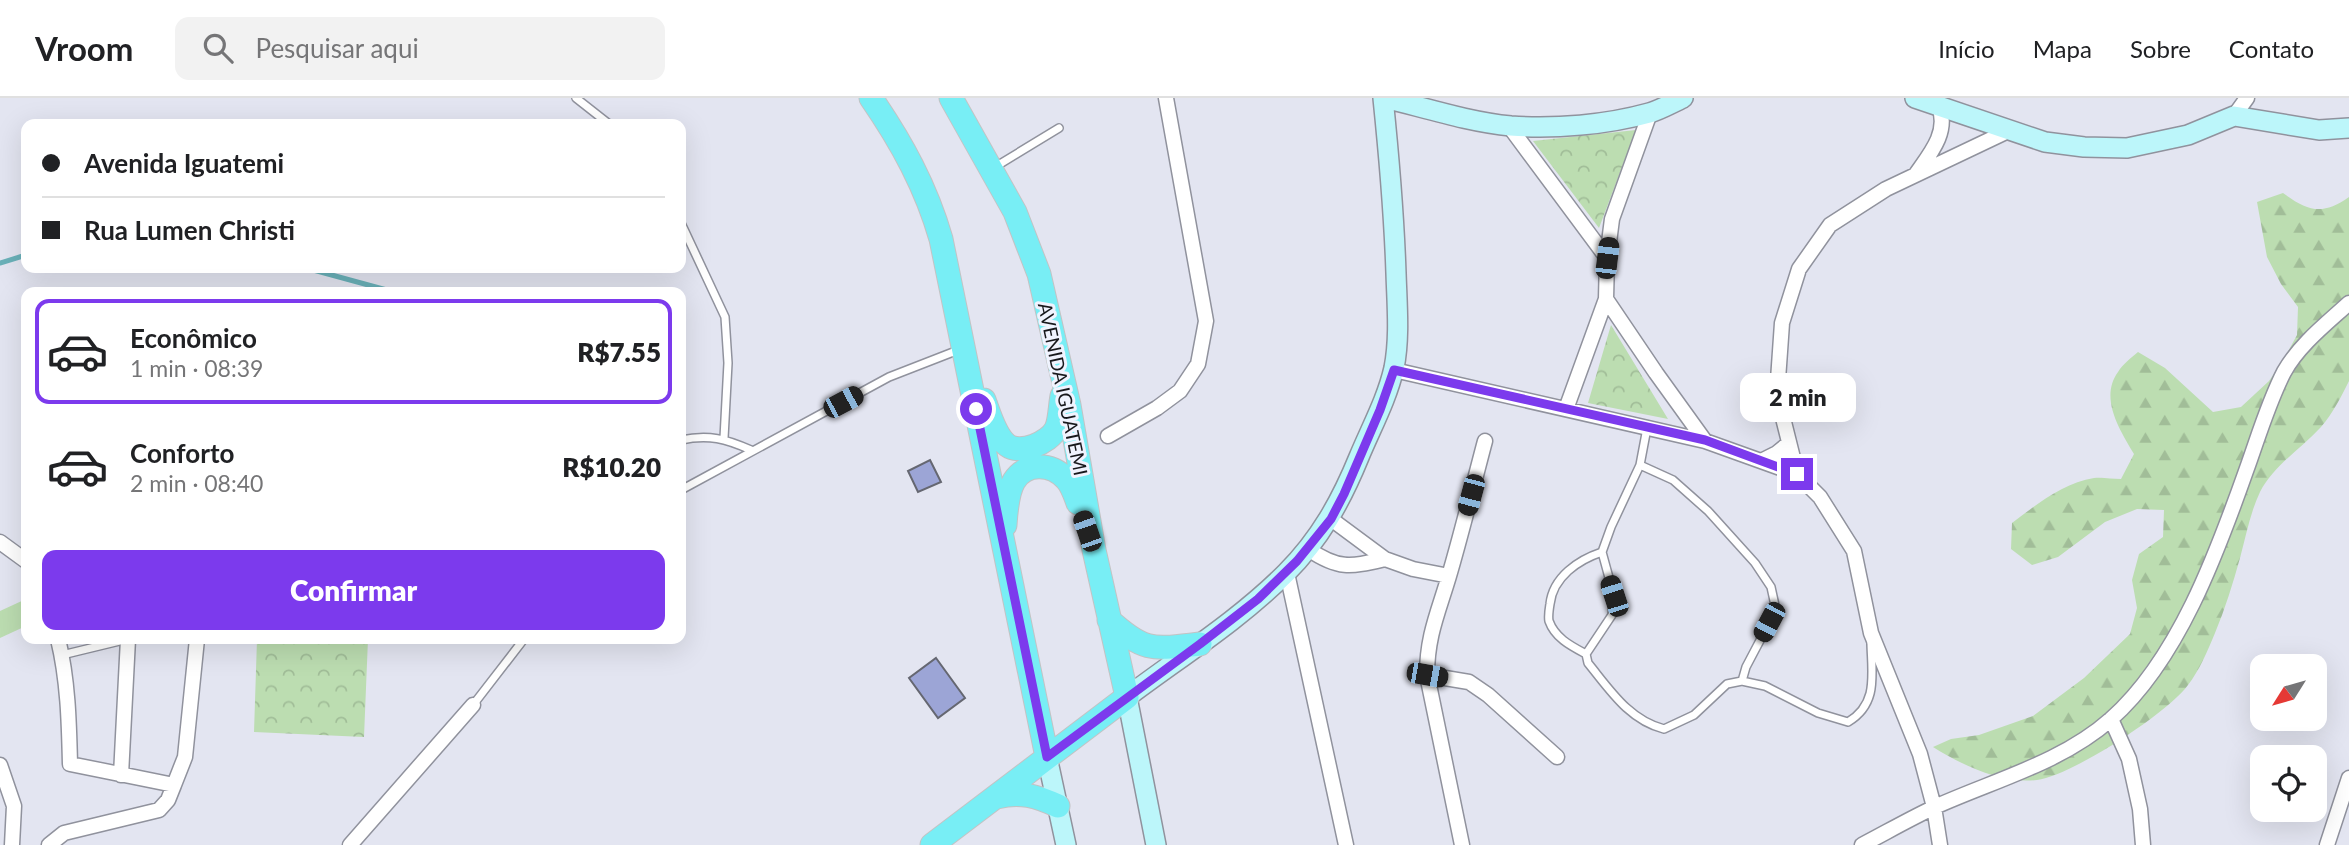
<!DOCTYPE html>
<html lang="pt">
<head>
<meta charset="utf-8">
<style>
	body { margin:0; font-family:Lato,sans-serif; background:#f2f2f2; color:#202124; height:100vh; display:flex; flex-direction:column; font-size:26px; white-space:nowrap }
	* { box-sizing:border-box; margin:0 }
	p { font-size:23px; color:#757577 }
	.icon { flex:none; width:38px; height:38px; fill:none; stroke:currentColor; stroke-width:2; stroke-linecap:round; stroke-linejoin:round }
	.map { position:relative; flex:1; overflow:hidden }
	.details { position:absolute; left:21px; top:189px; width:665px; height:357px; display:flex; flex-direction:column; background:#fff; border-radius:14px; box-shadow:0 7px 28px #0002 }
	.details>* { flex:none }
	.banner { position:absolute; left:21px; top:21px; width:665px; height:154px; border-radius:14px; box-shadow:0 7px 28px #0002; display:grid; align-content:center; height:154px; padding:0 21px; background:#fff }
	.needle { width:46px; rotate:233deg }
	.controls { position:absolute; left:2250px; top:556px; display:grid; gap:14px }
	.controls a { display:grid; place-items:center; width:77px; height:77px; border-radius:14px; background:#fff; box-shadow:0 7px 28px #0002; font-size:35px }
	.end { position:absolute; width:32px; height:32px; margin:-16px; border:9px solid #7c3aed; background:#fff; box-shadow:0 0 0 4px #fff }
	.from { border-radius:50% }
	.bubble { position:absolute; height:49px; border-radius:14px; background:#fff; box-shadow:0 7px 28px #0002; font-size:23px; font-weight:800; line-height:49px; text-align:center }
	.car { position:absolute; width:21px; height:42px; margin:-21px -10px; border-radius:9px; box-shadow:0 0 5px 2px #0007; background:linear-gradient(#222 24%,#8ab4d8 0 40%,#222 0 76%,#8ab4d8 0 86%,#222 0) }
	.banner b { display:flex; align-items:center; gap:24px; height:66px; font-size:26px }
	.banner b+b { border-top:2px solid #e0e0e0 }
	.banner i { width:18px; height:18px; background:#202124 }
	ul { padding:12px 0 0; list-style:none }
	li { display:flex; align-items:center; gap:21px; height:105px; margin:0 14px 10px; padding:0 7px; border:4px solid transparent; border-radius:14px }
	li div { flex:1 }
	li b { display:block; font-size:26px }
	li em { font-style:normal; font-weight:800 }
	li.active { border-color:#7c3aed }
	li>.icon { width:63px; height:63px; stroke-width:1.5 }
	.action { display:flex; gap:14px; margin-top:auto; padding:14px 21px }
	.action a { flex:1; height:80px; border-radius:14px; background:#7c3aed; color:#fff; font-size:28px; font-weight:800; line-height:80px; text-align:center }
	header { display:flex; align-items:center; gap:42px; box-sizing:border-box; height:98px; padding:0 35px; background:#fff; border-bottom:2px solid #e0e0e0 }
	header strong { font-size:33px }
	nav { display:flex; gap:38px; margin-inline-start:auto; font-size:24px }
	.search { width:490px; height:63px; background:#f2f2f2; display:flex; align-items:center; gap:18px; box-sizing:border-box; padding:0 24px; border-radius:14px; color:#757577; font-size:26px }
	.map>svg:first-child { display:block }
</style>
</head>
<body>
<header>
<strong>Vroom</strong>
<div class="search"><svg class="icon" aria-label="search" viewBox="0 0 24 24"><circle cx="10" cy="10" r="6"/><path d="M15 15l6 6"/></svg>Pesquisar aqui</div>
<nav><a>Início</a><a>Mapa</a><a>Sobre</a><a>Contato</a></nav>
</header>
<div class="map">
<svg width="2349" height="747" viewBox="0 0 2349 747">
	<defs>
		<pattern id="forest-firs" width="22" height="20" patternUnits="userSpaceOnUse" patternTransform="scale(1.75)"><rect width="22" height="20" fill="#bcddb1"/><path d="M5 1l3.5 6h-7zM16 11l3.5 6h-7z" fill="#a1bd98"/></pattern>
		<pattern id="park-crowns" width="20" height="18" patternUnits="userSpaceOnUse" patternTransform="scale(1.75)"><rect width="20" height="18" fill="#bcddb1"/><path d="M2 6a3 3 0 1 1 6 0M12 15a3 3 0 1 1 6 0" fill="none" stroke="#a1bd98"/></pattern>
	</defs>
	<rect width="100%" height="100%" fill="#e3e5f1"/>
	<path fill="#bcddb1" d="M26,501V528L0,540V513Z"/>
	<path fill="url(#forest-firs)" d="M2283,95C2308,113 2322,118 2349,99V283C2341,299 2333,315 2321,329C2302,350 2274,367 2260,394C2250,415 2246,438 2240,460C2233,485 2225,511 2215,535C2208,552 2199,573 2188,587C2168,615 2071,678 2037,682C2001,686 1962,667 1933,649L1951,641L1979,637L2033,618L2084,580L2130,536L2137,510L2132,482L2139,456L2163,439L2164,412L2137,411L2105,424L2058,459L2032,467L2011,451L2012,425C2036,407 2063,385 2094,380C2102,379 2112,381 2121,381L2134,356C2120,332 2099,300 2118,274C2123,266 2131,260 2138,254L2165,270L2213,314L2241,309L2269,283L2284,261L2297,237L2298,209L2281,186L2267,159L2257,104Z"/>
	<path fill="url(#park-crowns)" d="M1636,32L1599,130L1533,43Z
		M1611,227L1668,321L1588,305Z
		M257,541H368L364,639L254,634Z"/>
	<g fill="none" stroke-linecap="round" stroke-linejoin="round">
		<path stroke="#6ab1b9" stroke-width="5" d="M0,165L26,157
			M306,170L394,194"/>
	</g>
	<path fill="#9ca5d6" stroke="#656771" stroke-width="2" d="M930,362L941,384L918,394L908,373Z
		M936,560L965,600L938,620L909,580Z"/>
	<g fill="none" stroke-linecap="round" stroke-linejoin="round">
		<g stroke="#90929d" stroke-width="10">
			<path id="lane" d="M576,0L609,26
				M995,69L1059,30
				M681,125L725,219L728,265L724,340
				M1647,330L1640,367L1611,429L1602,454L1614,498L1612,517L1586,556L1588,565C1610,592 1629,622 1664,631L1694,617L1727,586L1742,583L1765,588L1818,615L1848,624C1878,606 1872,578 1871,546
				M681,342C709,336 726,341 751,352
				M1640,367L1673,382L1708,413L1755,465L1771,489L1776,512L1746,569L1742,583
				M681,392L889,279L961,251
				M1586,556C1571,548 1555,540 1549,523C1548,518 1549,512 1550,506C1553,479 1578,462 1602,454
				M62,557L128,541
				M473,607L524,541"/>
		</g>
		<g stroke="#90929d" stroke-width="17">
			<path id="street" d="M1650,15L1612,121L1607,160L1606,201L1656,275L1705,343
				M2234,18L2247,0
				M1509,28L1607,160
				M1916,76C1930,56 1949,34 1939,9
				M1394,272L1705,343L1797,376
				M1566,311L1606,201
				M1108,338L1157,310L1180,293L1198,266L1206,223L1166,0
				M1761,363L1777,355L1789,345
				M1331,421L1385,461L1413,471L1449,478
				M0,444L26,463
				M1308,451C1339,472 1350,469 1385,461
				M1287,475L1346,747
				M58,541C68,582 69,624 70,666L174,687L185,659L197,541
				M1427,577L1469,584L1488,597L1557,659
				M2111,621L2129,661L2140,711L2143,747
				M0,667L14,708L12,747
				M121,677L128,541
				M49,747L64,735L159,712L168,702L174,687
				M350,747L473,607
				M1462,747L1427,577C1427,538 1438,515 1449,478C1462,434 1473,388 1485,343
				M1862,747C1887,734 1911,720 1937,708C1995,682 2063,664 2111,621C2178,562 2217,455 2246,373C2258,340 2268,305 2284,274C2299,247 2326,226 2349,205
				M1940,747L1934,709L1920,656L1871,535L1854,453L1820,399L1797,376L1777,296L1782,225L1799,171L1830,127L1886,91L2008,33
				M2327,747L2349,680"/>
		</g>
		<g stroke="#90929d" stroke-width="22">
			<path id="secondary" d="M1385,0C1426,10 1469,24 1511,28C1555,31 1606,27 1649,15C1660,12 1672,5 1683,0
				M1915,0L2045,44L2084,49L2127,50L2188,37L2234,18L2319,32L2349,30
				M1047,659L1066,747
				M1156,747L1127,599C1180,559 1238,523 1286,475C1320,441 1341,403 1359,359C1371,330 1387,301 1394,270C1400,239 1397,207 1396,175C1394,116 1389,58 1383,0"/>
		</g>
		<g stroke="#c3c3c4" stroke-width="25">
			<path id="primary" d="M871,0C902,45 926,89 941,141L1047,659
				M984,302C989,315 995,338 1007,347C1020,357 1049,345 1056,331C1060,323 1060,308 1062,298
				M1005,427C1006,413 1007,395 1014,383C1026,364 1051,365 1066,381C1072,387 1075,397 1078,405
				M1109,522C1145,555 1154,551 1200,546
				M997,699C1020,693 1037,698 1058,708
				M932,747L1127,599L1094,452L1069,307L1039,176L1015,114L951,0"/>
		</g>
		<use href="#lane" stroke="#fff" stroke-width="7"/>
		<use href="#street" stroke="#fff" stroke-width="14"/>
		<use href="#secondary" stroke="#bcf6fa" stroke-width="19"/>
		<use href="#primary" stroke="#78eef5" stroke-width="23"/>
	</g>
	<g fill="none" stroke-linecap="round" stroke-linejoin="round">
		<path stroke="#7c3aed" stroke-width="9" d="M976,311L1047,659L1200,546L1258,501L1297,463L1331,421L1344,396L1380,312L1394,272L1705,342L1797,376"/>
	</g>
	<g text-anchor="middle" stroke-width="6" stroke-linejoin="round" paint-order="stroke">
		<g font-size="19" fill="#17181c" stroke="#f0f3fe">
			<text transform="translate(1063 291) rotate(78)" y="7">AVENIDA IGUATEMI</text>
		</g>
	</g>
</svg>
<div class="controls">
<a><svg class="needle" viewBox="-14 -14 28 28"><path d="M0-13l5 13h-10z" fill="#e53935"/><path d="M0 13l5-13h-10z" fill="#757577"/></svg></a>
<a><svg class="icon" aria-label="locate" viewBox="0 0 24 24"><circle cx="12" cy="12" r="6"/><path d="M12 2v4M12 18v4M2 12h4M18 12h4"/></svg></a>
</div>
<i class="end from" style="left:976px;top:311px"></i>
<i class="end" style="left:1797px;top:376px"></i>
<div class="bubble" style="left:1740px;top:275px;width:116px">2 min</div>
<i class="car" style="left:1607px;top:160px;rotate:7deg"></i>
<i class="car" style="left:843px;top:304px;rotate:62deg"></i>
<i class="car" style="left:1471px;top:397px;rotate:195deg"></i>
<i class="car" style="left:1087px;top:433px;rotate:341deg"></i>
<i class="car" style="left:1614px;top:498px;rotate:342deg"></i>
<i class="car" style="left:1769px;top:524px;rotate:208deg"></i>
<i class="car" style="left:1427px;top:577px;rotate:100deg"></i>
<div class="banner">
<b><i class="from"></i>Avenida Iguatemi</b>
<b><i></i>Rua Lumen Christi</b>
</div>
<section class="details">
<ul>
<li class="active"><svg class="icon" aria-label="car" viewBox="0 0 24 24"><path d="M5 17H2v-5l4-1 3-4h7l3 4 3 1v5h-3M9 17h6M6 11h13"/><circle cx="7" cy="17" r="2"/><circle cx="17" cy="17" r="2"/></svg><div><b>Econômico</b><p>1 min · 08:39</p></div><em>R$7.55</em></li>
<li><svg class="icon" aria-label="car" viewBox="0 0 24 24"><path d="M5 17H2v-5l4-1 3-4h7l3 4 3 1v5h-3M9 17h6M6 11h13"/><circle cx="7" cy="17" r="2"/><circle cx="17" cy="17" r="2"/></svg><div><b>Conforto</b><p>2 min · 08:40</p></div><em>R$10.20</em></li>
</ul>
<div class="action"><a>Confirmar</a></div>
</section>
</div>
</body>
</html>
